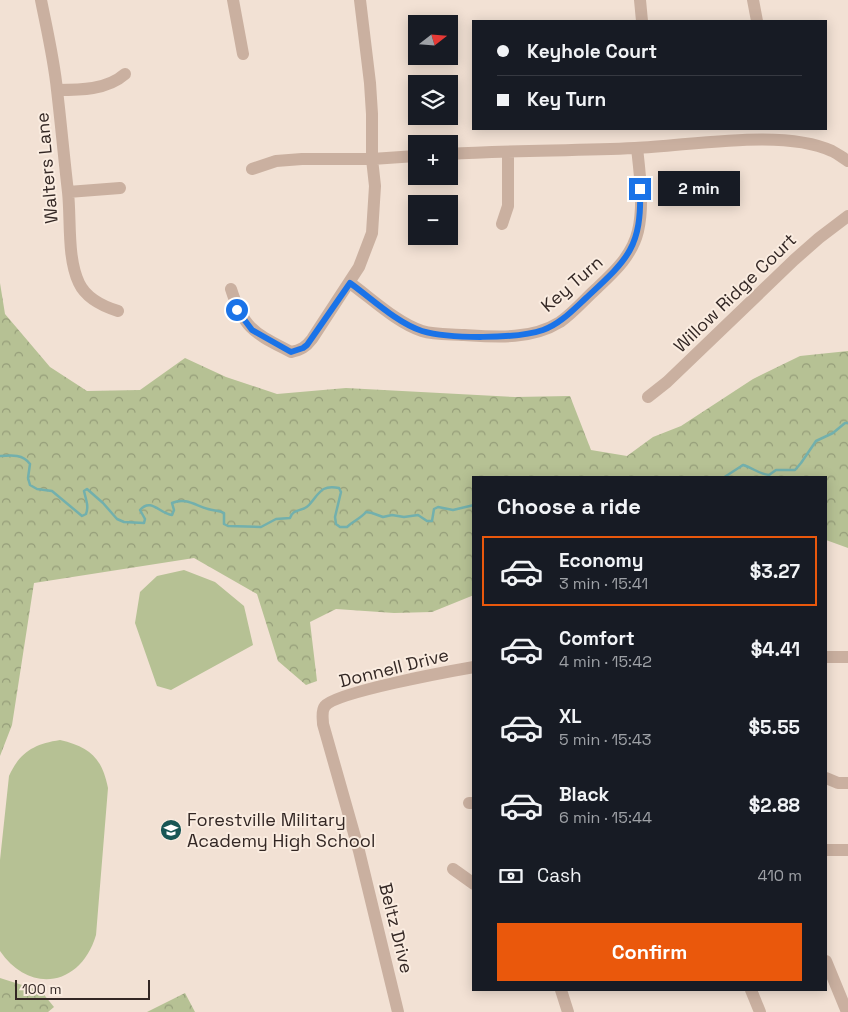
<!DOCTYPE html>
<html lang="en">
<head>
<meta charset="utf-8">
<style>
	body { margin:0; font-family:"Space Grotesk",sans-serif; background:#20242c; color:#f1f3f6; height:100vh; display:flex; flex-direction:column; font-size:19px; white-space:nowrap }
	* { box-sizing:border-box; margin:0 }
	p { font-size:16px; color:#9ea1a6 }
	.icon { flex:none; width:28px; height:28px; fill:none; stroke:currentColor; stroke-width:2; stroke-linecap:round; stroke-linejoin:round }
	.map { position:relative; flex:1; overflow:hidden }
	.panel { position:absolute; left:472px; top:476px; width:355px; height:515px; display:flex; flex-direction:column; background:#171b24; border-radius:0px; box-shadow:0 2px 12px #0003 }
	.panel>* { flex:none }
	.hud { position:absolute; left:472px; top:20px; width:355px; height:110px; border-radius:0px; box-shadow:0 2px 12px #0003; display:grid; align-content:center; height:110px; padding:0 25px; background:#171b24 }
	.needle { width:32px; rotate:73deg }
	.fabs { position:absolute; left:408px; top:15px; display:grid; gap:10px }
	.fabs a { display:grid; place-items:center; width:50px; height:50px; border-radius:0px; background:#171b24; box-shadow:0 2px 12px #0003; font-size:25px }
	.scale { position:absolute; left:15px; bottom:12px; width:135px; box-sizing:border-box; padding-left:5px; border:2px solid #332724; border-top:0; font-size:14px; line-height:18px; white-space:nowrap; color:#332724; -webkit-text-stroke:4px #faece0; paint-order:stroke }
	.end { position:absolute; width:22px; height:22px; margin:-11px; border:6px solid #1a73e8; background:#fff; box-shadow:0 0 0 2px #fff }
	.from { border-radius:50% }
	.bubble { position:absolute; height:35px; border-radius:0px; background:#171b24; box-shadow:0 2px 12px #0003; font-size:16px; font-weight:700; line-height:35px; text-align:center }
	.hud b { display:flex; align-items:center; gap:18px; height:48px; font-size:19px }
	.hud b+b { border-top:1px solid #363941 }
	.hud i { width:12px; height:12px; background:#f1f3f6 }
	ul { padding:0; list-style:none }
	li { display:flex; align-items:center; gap:15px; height:70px; margin:0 10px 8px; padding:0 15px; border:2px solid transparent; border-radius:0px }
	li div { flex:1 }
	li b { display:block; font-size:19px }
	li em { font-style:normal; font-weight:700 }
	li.active { border-color:#ea580c }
	li>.icon { width:45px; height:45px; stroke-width:1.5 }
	h2 { padding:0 25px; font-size:22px; line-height:60px }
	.pay { display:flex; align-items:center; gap:12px; height:55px; padding:0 25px; font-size:19px }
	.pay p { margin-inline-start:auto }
	.action { display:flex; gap:10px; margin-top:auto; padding:10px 25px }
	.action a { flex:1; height:58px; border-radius:0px; background:#ea580c; color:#fff; font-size:20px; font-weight:700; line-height:58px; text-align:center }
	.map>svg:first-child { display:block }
</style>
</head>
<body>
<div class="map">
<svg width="848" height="1012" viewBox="0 0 848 1012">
	<defs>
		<pattern id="forest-crowns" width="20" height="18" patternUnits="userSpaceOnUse" patternTransform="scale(1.25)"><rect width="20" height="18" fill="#b6c194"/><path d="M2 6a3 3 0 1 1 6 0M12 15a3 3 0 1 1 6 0" fill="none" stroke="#959d79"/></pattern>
	</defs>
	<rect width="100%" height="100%" fill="#f2e1d4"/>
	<path fill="#b6c194" d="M184,570L215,582L244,606L253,645L171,690L157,686L135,623L140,592L157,576Z
		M60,740C90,747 102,758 108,788L96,935C81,986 30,995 0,951V860L9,776C20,752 34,744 60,740Z"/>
	<path fill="url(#forest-crowns)" d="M0,283L5,314L50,367L87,391L140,390L185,358L226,377L277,394L346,388L515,397L570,396L591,450L627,456L653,437L681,426L753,379L800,356L848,351V548L826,540V478H474V595L432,612L394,613L336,609L310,622L317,681L306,685L278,661L257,594L194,558L34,583L12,725L0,756Z
		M0,978L41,991L54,1007L48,1012H0Z
		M185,993L195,1012H147Z"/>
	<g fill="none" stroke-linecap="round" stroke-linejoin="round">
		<path stroke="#72b0ad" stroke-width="2.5" d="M0,456C12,455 23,454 30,464L28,478L30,485L37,489L52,491L82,516L86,514C89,506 86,500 84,491L87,489L103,503L117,519L124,522L144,523L145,519L140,510C151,497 160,514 172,515L174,510L172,503C186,497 196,506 208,509C214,511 219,510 224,513V524L228,526L261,527L276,519L290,518C293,508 303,512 309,505C319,494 321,484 339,488L341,492L335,517L336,524L340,527H347C353,521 360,519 366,512L372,513L383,517L392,515L404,517L418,515L427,521H432L434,509L438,507L453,510L474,505
			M723,478L743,465C753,468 759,474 769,475L776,470H795L801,463L816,441L833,433L845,423H848"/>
		<path stroke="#cab0a0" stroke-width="12" d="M41,0C47,30 54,60 57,90C61,124 64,158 68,192C71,220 67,258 79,283C86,298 102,306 118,311
			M233,0L243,54
			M640,0L642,21
			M753,0L757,21
			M57,90C80,90 107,90 125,74
			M449,154C511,150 573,151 635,148C690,146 783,128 832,151C838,154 843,158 848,161
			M252,169L276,161L302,159H372L416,156
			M68,192L120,188
			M502,224L508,206V152
			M350,283C371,298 397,323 422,331C435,335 450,334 464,335C496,337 531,340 560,322C573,313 585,299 596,289C614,272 632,256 638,231C644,205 640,175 637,148
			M231,289C244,330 255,333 291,352C301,350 306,347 312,339L359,267L372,233L375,186L372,159V114L370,83L360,0
			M648,397L667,382L794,260L819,238L848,216
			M826,657H848
			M826,778L838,783H848
			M469,803H474
			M826,850H848
			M453,869L474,884
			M826,961L847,1012
			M561,990L568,1012
			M751,990L760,1012
			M398,1012L359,851L323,724C323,719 321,711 325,706C336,692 451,671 474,667"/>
	</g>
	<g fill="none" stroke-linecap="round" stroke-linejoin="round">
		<path stroke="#1a73e8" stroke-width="6" d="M237,310L252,330L291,352L303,348L307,345L350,283C371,298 397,323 422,331C449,339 517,339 543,330C560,324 573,310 586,298C627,260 642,248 640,189"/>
	</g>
	<defs>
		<g id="school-disc" transform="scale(1.125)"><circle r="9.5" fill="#185655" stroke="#faece0"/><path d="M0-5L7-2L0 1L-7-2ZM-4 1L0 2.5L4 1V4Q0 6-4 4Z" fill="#fff"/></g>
	</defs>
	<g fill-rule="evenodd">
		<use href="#school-disc" x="171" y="830"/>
	</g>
	<g text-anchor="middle" stroke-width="4" stroke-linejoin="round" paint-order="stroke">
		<g font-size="18" fill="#332724" stroke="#faece0">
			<text transform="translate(47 168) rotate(-95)" y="6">Walters Lane</text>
			<text transform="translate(572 284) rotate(-41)" y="6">Key Turn</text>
			<text transform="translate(735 293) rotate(-44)" y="6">Willow Ridge Court</text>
			<text transform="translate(394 668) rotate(-14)" y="6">Donnell Drive</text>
			<text transform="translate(396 928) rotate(76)" y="6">Beltz Drive</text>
		</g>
		<g font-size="18" fill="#332724" stroke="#faece0" text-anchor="start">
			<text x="187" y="826">Forestville Military<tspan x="187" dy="21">Academy High School</tspan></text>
		</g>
	</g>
</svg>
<div class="fabs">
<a><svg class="needle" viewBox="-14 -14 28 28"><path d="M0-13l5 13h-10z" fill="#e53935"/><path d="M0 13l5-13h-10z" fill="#9ea1a6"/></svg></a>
<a><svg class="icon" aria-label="layers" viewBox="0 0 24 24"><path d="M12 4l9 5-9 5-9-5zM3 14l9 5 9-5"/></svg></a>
<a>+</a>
<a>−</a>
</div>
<div class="scale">100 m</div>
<i class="end from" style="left:237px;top:310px"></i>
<i class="end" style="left:640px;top:189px"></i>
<div class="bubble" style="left:658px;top:171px;width:82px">2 min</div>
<div class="hud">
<b><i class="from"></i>Keyhole Court</b>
<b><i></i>Key Turn</b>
</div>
<section class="panel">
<h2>Choose a ride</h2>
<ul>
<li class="active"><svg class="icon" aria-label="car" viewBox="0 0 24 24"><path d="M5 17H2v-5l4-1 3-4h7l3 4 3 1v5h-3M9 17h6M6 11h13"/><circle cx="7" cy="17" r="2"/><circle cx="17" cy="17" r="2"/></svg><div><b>Economy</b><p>3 min · 15:41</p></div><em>$3.27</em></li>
<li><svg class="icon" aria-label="car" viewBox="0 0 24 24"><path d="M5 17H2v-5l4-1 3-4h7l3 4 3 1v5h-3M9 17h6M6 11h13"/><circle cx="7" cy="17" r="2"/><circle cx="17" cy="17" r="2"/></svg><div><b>Comfort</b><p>4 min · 15:42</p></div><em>$4.41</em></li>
<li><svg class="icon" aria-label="car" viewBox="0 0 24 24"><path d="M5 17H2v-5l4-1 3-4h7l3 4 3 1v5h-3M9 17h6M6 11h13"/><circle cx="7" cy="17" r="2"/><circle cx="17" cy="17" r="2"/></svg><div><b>XL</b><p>5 min · 15:43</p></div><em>$5.55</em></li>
<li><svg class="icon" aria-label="car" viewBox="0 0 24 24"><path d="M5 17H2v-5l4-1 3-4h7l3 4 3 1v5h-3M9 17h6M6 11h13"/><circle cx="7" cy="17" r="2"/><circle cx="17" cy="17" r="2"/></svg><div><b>Black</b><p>6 min · 15:44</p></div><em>$2.88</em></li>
</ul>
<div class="pay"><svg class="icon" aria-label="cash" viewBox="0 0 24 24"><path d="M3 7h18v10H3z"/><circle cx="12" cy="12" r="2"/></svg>Cash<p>410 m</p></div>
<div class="action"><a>Confirm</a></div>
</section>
</div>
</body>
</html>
